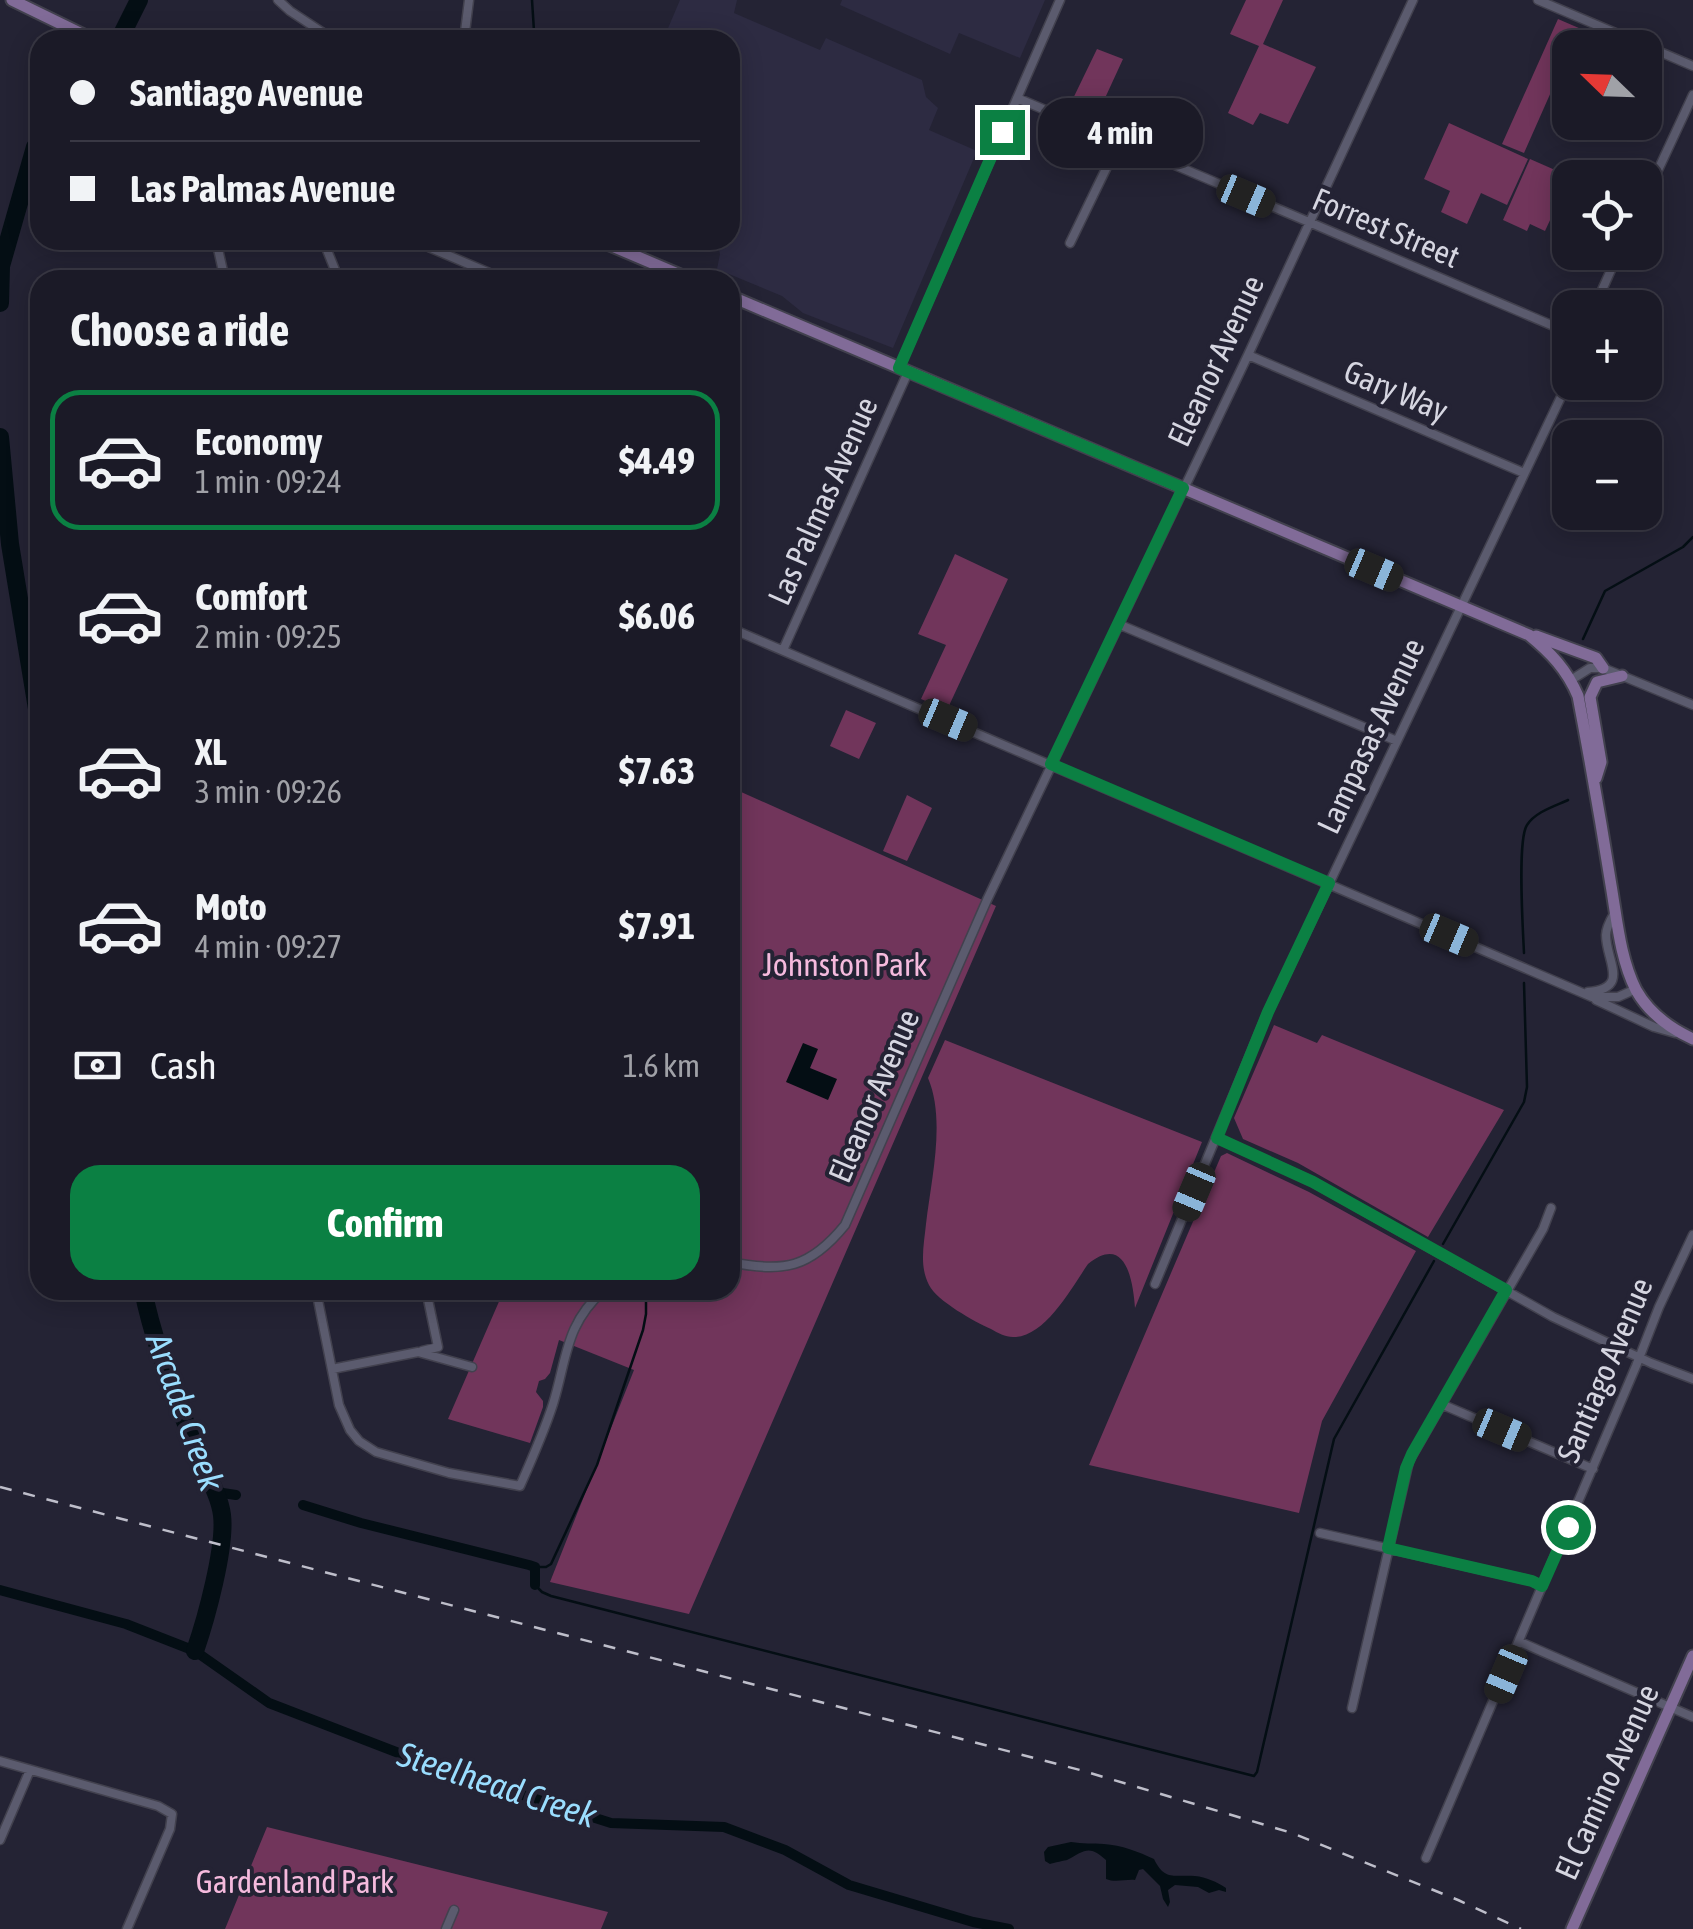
<!DOCTYPE html>
<html lang="en">
<head>
<meta charset="utf-8">
<style>
	body { margin:0; font-family:"Asap Condensed",sans-serif; background:#24232f; color:#f1f3f6; height:100vh; display:flex; flex-direction:column; font-size:38px; white-space:nowrap }
	* { box-sizing:border-box; margin:0 }
	p { font-size:32px; color:#a0a1a7 }
	.icon { flex:none; width:55px; height:55px; fill:none; stroke:currentColor; stroke-width:2; stroke-linecap:round; stroke-linejoin:round }
	.map { position:relative; flex:1; overflow:hidden }
	.sheet { position:absolute; left:30px; top:270px; width:710px; height:1030px; display:flex; flex-direction:column; background:#1b1a27; border-radius:30px; box-shadow:0 5px 25px #0003,0 0 0 2px #393844 }
	.sheet>* { flex:none }
	.hud { position:absolute; left:30px; top:30px; width:710px; height:220px; border-radius:30px; box-shadow:0 5px 25px #0003,0 0 0 2px #393844; display:grid; align-content:center; height:220px; padding:0 40px; background:#1b1a27 }
	.needle { width:65px; rotate:293deg }
	.fabs { position:absolute; left:1552px; top:30px; display:grid; gap:20px }
	.fabs a { display:grid; place-items:center; width:110px; height:110px; border-radius:20px; background:#1b1a27; box-shadow:0 5px 25px #0003,0 0 0 2px #393844; font-size:50px }
	.end { position:absolute; width:45px; height:45px; margin:-22px; border:12px solid #0b8043; background:#fff; box-shadow:0 0 0 5px #fff }
	.from { border-radius:50% }
	.bubble { position:absolute; height:70px; border-radius:30px; background:#1b1a27; box-shadow:0 5px 25px #0003,0 0 0 2px #393844; font-size:32px; font-weight:700; line-height:70px; text-align:center }
	.car { position:absolute; width:30px; height:60px; margin:-30px -15px; border-radius:12px; box-shadow:0 0 8px 2px #0007; background:linear-gradient(#222 24%,#8ab4d8 0 40%,#222 0 76%,#8ab4d8 0 86%,#222 0) }
	.hud b { display:flex; align-items:center; gap:35px; height:95px; font-size:38px }
	.hud b+b { border-top:2px solid #393844 }
	.hud i { width:25px; height:25px; background:#f1f3f6 }
	ul { padding:0; list-style:none }
	li { display:flex; align-items:center; gap:30px; height:140px; margin:0 20px 15px; padding:0 20px; border:5px solid transparent; border-radius:30px }
	li div { flex:1 }
	li b { display:block; font-size:38px }
	li em { font-style:normal; font-weight:700 }
	li.on { border-color:#0b8043 }
	li>.icon { width:90px; height:90px; stroke-width:1.5 }
	h2 { padding:0 40px; font-size:45px; line-height:120px }
	.pay { display:flex; align-items:center; gap:25px; height:110px; padding:0 40px; font-size:38px }
	.pay p { margin-inline-start:auto }
	.cta { display:flex; gap:20px; margin-top:auto; padding:20px 40px }
	.cta a { flex:1; height:115px; border-radius:30px; background:#0b8043; color:#fff; font-size:40px; font-weight:700; line-height:115px; text-align:center }
	.map>svg:first-child { display:block }
</style>
</head>
<body>
<div class="map">
<svg width="1693" height="1929" viewBox="0 0 1693 1929">
	<rect width="100%" height="100%" fill="#242334"/>
	<path fill="#2d2b42" d="M680,0H737L734,13L820,50L826,38L828,39L922,80L926,97L938,108L929,130L977,151L893,348L803,313L782,296L717,269L720,254L717,240H730V40H663Z
		M842,0H1045L1020,58L959,33L950,54L840,5Z"/>
	<path fill="#71355b" d="M1246,0H1283L1263,44L1316,67L1288,124L1260,113L1253,125L1228,113L1259,46L1230,34Z
		M1558,19L1588,32L1581,47L1570,48V73L1560,95L1551,92L1524,153L1502,144Z
		M1097,49L1123,59L1094,122L1067,111Z
		M1449,123L1528,159L1507,205L1481,193L1467,224L1441,212L1450,191L1424,179Z
		M1530,159L1571,177L1570,206L1563,223L1551,218L1545,231L1530,224L1527,231L1503,220Z
		M955,554L1008,579L947,710L921,699L946,645L918,634Z
		M846,710L876,723L859,759L830,746Z
		M730,787L996,906L689,1614L550,1582L634,1370L559,1340L550,1373L545,1379L539,1381L536,1392L543,1401V1407L530,1443L448,1419L504,1290H730Z
		M907,795L932,808L907,861L883,851Z
		M1274,1025L1317,1043L1322,1035L1504,1110L1428,1237L1298,1163L1243,1139L1234,1118Z
		M945,1040L1202,1142L1135,1308C1133,1281 1126,1233 1088,1264C1072,1287 1045,1338 1013,1337C1005,1337 998,1333 991,1329C975,1322 937,1301 929,1285C919,1266 924,1244 926,1224C931,1180 946,1120 928,1078Z
		M1227,1153L1309,1192L1416,1251L1322,1421L1299,1513L1089,1465L1221,1156Z
		M267,1827L608,1912L601,1929H225Z"/>
	<path fill="#040e14" d="M803,1043L818,1049L810,1068L837,1079L828,1100L786,1082Z
		M1071,1842C1083,1844 1092,1843 1104,1844C1121,1845 1139,1852 1154,1859C1165,1882 1175,1874 1195,1876C1206,1877 1217,1882 1226,1888V1892L1219,1890L1209,1893L1198,1887L1175,1885L1168,1890L1170,1902L1168,1907L1163,1899L1160,1886L1143,1869L1139,1870L1135,1880C1126,1879 1115,1883 1106,1879V1860C1089,1844 1084,1851 1067,1860C1066,1860 1053,1863 1050,1864L1045,1861L1044,1852L1048,1847Z"/>
	<g fill="none" stroke-linecap="round" stroke-linejoin="round">
		<path stroke="#040e14" stroke-width="2.5" d="M532,0L534,31L532,40
			M1583,639L1605,591L1683,547L1693,537
			M1524,953C1523,930 1517,840 1527,825C1535,812 1555,806 1568,800
			M1443,1244L1524,1102L1527,1087L1524,983
			M535,1567H546L551,1564L597,1465L643,1330L646,1314V1290
			M535,1585L542,1592L551,1596L1254,1776L1257,1772L1334,1439L1434,1261"/>
		<path stroke="#040e14" stroke-width="10" d="M216,1492L236,1495
			M303,1505L361,1523L529,1565L535,1567V1585
			M0,1590L126,1624L195,1651L269,1703L435,1767L611,1823L724,1827L785,1850L849,1885L973,1922L1009,1929"/>
		<path stroke="#040e14" stroke-width="18" d="M119,40L139,0
			M0,303L1,266L35,147L40,142
			M0,437L10,544L40,727
			M143,1290C154,1346 177,1398 196,1451C205,1473 219,1492 222,1515C226,1547 206,1619 195,1651"/>
		<g stroke="#42414e" stroke-width="11">
			<path id="minor" d="M278,0L290,11L334,40
				M1538,0L1693,66
				M464,40L469,0
				M1017,98L1570,333
				M1645,198L1693,95
				M216,240L225,280
				M323,240L339,280
				M412,240L506,280
				M1070,243L1119,142
				M1594,308L1619,252
				M1248,355L1524,473
				M899,368L1060,0
				M1118,624L1397,741
				M730,628L1592,997H1618L1636,989
				M783,650L908,372
				M1571,680L1590,668H1603L1693,705
				M1588,992C1631,988 1606,961 1606,935C1606,927 1611,919 1615,912
				M1596,1000L1654,1027L1675,1033
				M1217,1138L1313,1182L1553,1317L1651,1363L1693,1379
				M730,1262C784,1273 810,1268 845,1225L987,900L1248,355L1413,0
				M1155,1284L1268,1012L1570,378
				M316,1290L339,1405L350,1430L359,1441L376,1452L449,1473L520,1486C532,1459 544,1432 553,1404C567,1359 565,1324 604,1290
				M422,1351L438,1347L426,1290
				M332,1369L418,1352L472,1367
				M1441,1404L1593,1469
				M1320,1533L1532,1581L1542,1586
				M1520,1642L1693,1717
				M1352,1708L1409,1461L1543,1229L1551,1208
				M0,1761L158,1806L172,1814L170,1829L127,1929
				M0,1840L30,1770
				M1426,1858L1636,1366L1659,1307L1693,1235
				M446,1929L454,1910"/>
		</g>
		<g stroke="#42414e" stroke-width="15">
			<path id="secondary" d="M12,0L94,40
				M598,240L692,280
				M730,296L1529,635C1551,653 1567,670 1578,696C1590,759 1601,822 1611,885C1617,920 1620,958 1636,990C1649,1013 1669,1028 1693,1039
				M1536,636L1596,658L1603,668
				M1596,778L1601,762L1590,697L1597,682L1622,676
				M1572,1929L1693,1656"/>
		</g>
		<use href="#minor" stroke="#5b5b6e" stroke-width="8"/>
		<use href="#secondary" stroke="#816b98" stroke-width="11"/>
		<path stroke="#bebeca" stroke-width="2.5" stroke-dasharray="12 12" stroke-linecap="butt" d="M0,1487L1080,1770L1292,1833L1458,1900L1521,1929"/>
	</g>
	<g fill="none" stroke-linecap="round" stroke-linejoin="round">
		<path stroke="#0b8043" stroke-width="12" d="M1002,132L899,368L1183,488L1051,764L1329,883L1268,1012L1217,1138L1313,1182L1506,1290L1412,1454L1406,1468L1388,1548L1532,1581L1542,1586L1568,1527"/>
	</g>
	<g text-anchor="middle" stroke-width="8" stroke-linejoin="round" paint-order="stroke">
		<g font-size="32" fill="#d6d6e1" stroke="#242334">
			<text transform="translate(1386 228) rotate(23)" y="11">Forrest Street</text>
			<text transform="translate(1216 361) rotate(-65)" y="11">Eleanor Avenue</text>
			<text transform="translate(1396 391) rotate(23)" y="11">Gary Way</text>
			<text transform="translate(823 501) rotate(-66)" y="11">Las Palmas Avenue</text>
			<text transform="translate(1371 736) rotate(-65)" y="11">Lampasas Avenue</text>
			<text transform="translate(874 1096) rotate(-67)" y="11">Eleanor Avenue</text>
			<text transform="translate(1605 1370) rotate(-67)" y="11">Santiago Avenue</text>
			<text transform="translate(1607 1782) rotate(-66)" y="11">El Camino Avenue</text>
		</g>
		<g font-size="32" fill="#f5badd" stroke="#242334">
			<text x="845" y="976">Johnston Park</text>
			<text x="295" y="1893">Gardenland Park</text>
		</g>
		<g font-size="35" font-style="italic" fill="#9addfe" stroke="#242334">
			<text transform="translate(185 1412) rotate(70)" y="12">Arcade Creek</text>
			<text transform="translate(497 1785) rotate(18)" y="12">Steelhead Creek</text>
		</g>
	</g>
</svg>
<div class="fabs">
<a><svg class="needle" viewBox="-14 -14 28 28"><path d="M0-13l5 13h-10z" fill="#e53935"/><path d="M0 13l5-13h-10z" fill="#a0a1a7"/></svg></a>
<a><svg class="icon" aria-label="locate" viewBox="0 0 24 24"><circle cx="12" cy="12" r="6"/><path d="M12 2v4M12 18v4M2 12h4M18 12h4"/></svg></a>
<a>+</a>
<a>−</a>
</div>
<i class="end from" style="left:1568px;top:1527px"></i>
<i class="end" style="left:1002px;top:132px"></i>
<div class="bubble" style="left:1038px;top:98px;width:165px">4 min</div>
<i class="car" style="left:1246px;top:196px;rotate:113deg"></i>
<i class="car" style="left:1374px;top:570px;rotate:113deg"></i>
<i class="car" style="left:948px;top:720px;rotate:113deg"></i>
<i class="car" style="left:1449px;top:935px;rotate:113deg"></i>
<i class="car" style="left:1194px;top:1192px;rotate:203deg"></i>
<i class="car" style="left:1502px;top:1430px;rotate:113deg"></i>
<i class="car" style="left:1506px;top:1674px;rotate:203deg"></i>
<div class="hud">
<b><i class="from"></i>Santiago Avenue</b>
<b><i></i>Las Palmas Avenue</b>
</div>
<section class="sheet">
<h2>Choose a ride</h2>
<ul>
<li class="on"><svg class="icon" aria-label="car" viewBox="0 0 24 24"><path d="M5 17H2v-5l4-1 3-4h7l3 4 3 1v5h-3M9 17h6M6 11h13"/><circle cx="7" cy="17" r="2"/><circle cx="17" cy="17" r="2"/></svg><div><b>Economy</b><p>1 min · 09:24</p></div><em>$4.49</em></li>
<li><svg class="icon" aria-label="car" viewBox="0 0 24 24"><path d="M5 17H2v-5l4-1 3-4h7l3 4 3 1v5h-3M9 17h6M6 11h13"/><circle cx="7" cy="17" r="2"/><circle cx="17" cy="17" r="2"/></svg><div><b>Comfort</b><p>2 min · 09:25</p></div><em>$6.06</em></li>
<li><svg class="icon" aria-label="car" viewBox="0 0 24 24"><path d="M5 17H2v-5l4-1 3-4h7l3 4 3 1v5h-3M9 17h6M6 11h13"/><circle cx="7" cy="17" r="2"/><circle cx="17" cy="17" r="2"/></svg><div><b>XL</b><p>3 min · 09:26</p></div><em>$7.63</em></li>
<li><svg class="icon" aria-label="car" viewBox="0 0 24 24"><path d="M5 17H2v-5l4-1 3-4h7l3 4 3 1v5h-3M9 17h6M6 11h13"/><circle cx="7" cy="17" r="2"/><circle cx="17" cy="17" r="2"/></svg><div><b>Moto</b><p>4 min · 09:27</p></div><em>$7.91</em></li>
</ul>
<div class="pay"><svg class="icon" aria-label="cash" viewBox="0 0 24 24"><path d="M3 7h18v10H3z"/><circle cx="12" cy="12" r="2"/></svg>Cash<p>1.6 km</p></div>
<div class="cta"><a>Confirm</a></div>
</section>
</div>
</body>
</html>
